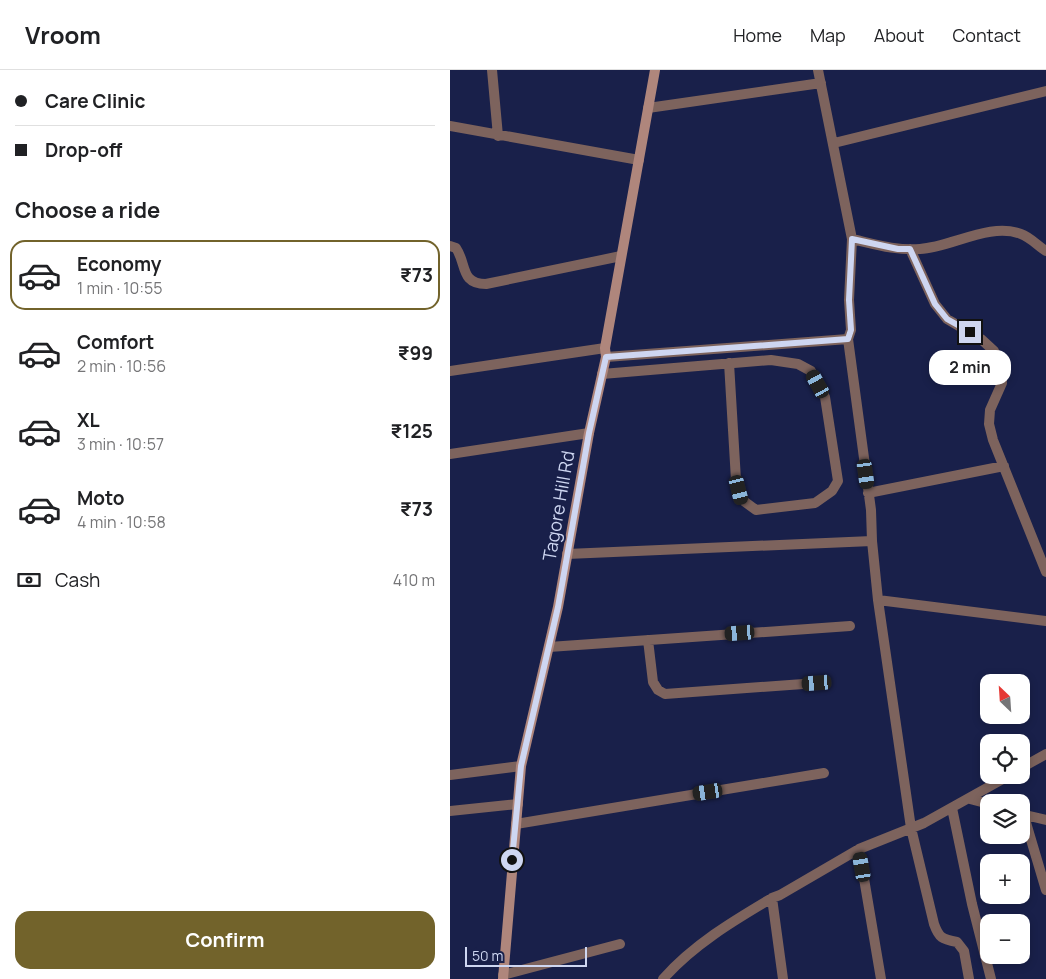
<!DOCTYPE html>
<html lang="en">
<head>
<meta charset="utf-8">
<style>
	body { margin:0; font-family:Manrope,sans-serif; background:#f2f2f2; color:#202124; height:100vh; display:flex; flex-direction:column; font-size:19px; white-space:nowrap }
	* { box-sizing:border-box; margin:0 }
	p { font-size:16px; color:#757577 }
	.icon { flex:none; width:28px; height:28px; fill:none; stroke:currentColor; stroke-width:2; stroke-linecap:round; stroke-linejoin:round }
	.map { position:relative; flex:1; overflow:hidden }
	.side { display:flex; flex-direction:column; background:#fff; width:450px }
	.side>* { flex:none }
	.banner { display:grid; align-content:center; height:110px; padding:0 15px; background:#fff }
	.needle { width:32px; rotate:335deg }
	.tools { position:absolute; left:530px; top:604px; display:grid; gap:10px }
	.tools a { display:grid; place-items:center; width:50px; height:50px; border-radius:10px; background:#fff; box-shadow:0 2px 8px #0003; font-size:25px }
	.scale { position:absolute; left:15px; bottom:12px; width:122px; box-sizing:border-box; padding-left:5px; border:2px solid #ced6f1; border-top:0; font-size:14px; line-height:18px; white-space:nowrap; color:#ced6f1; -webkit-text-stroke:4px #19204a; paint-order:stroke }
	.end { position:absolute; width:22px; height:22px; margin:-11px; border:6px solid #ced6f1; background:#111; box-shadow:0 0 0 2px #111 }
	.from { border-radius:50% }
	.bubble { position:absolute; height:35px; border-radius:15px; background:#fff; box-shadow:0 2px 8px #0003; font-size:16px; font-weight:700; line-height:35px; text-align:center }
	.car { position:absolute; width:15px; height:30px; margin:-15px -8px; border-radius:6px; box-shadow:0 0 4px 1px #0007; background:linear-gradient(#222 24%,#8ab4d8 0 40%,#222 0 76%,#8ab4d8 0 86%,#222 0) }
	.banner b { display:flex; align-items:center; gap:18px; height:48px; font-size:19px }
	.banner b+b { border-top:1px solid #e0e0e0 }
	.banner i { width:12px; height:12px; background:#202124 }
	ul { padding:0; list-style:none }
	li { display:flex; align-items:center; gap:15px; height:70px; margin:0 10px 8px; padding:0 5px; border:2px solid transparent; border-radius:15px }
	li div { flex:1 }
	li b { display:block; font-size:19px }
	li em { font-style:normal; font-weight:700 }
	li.current { border-color:#72632b }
	li>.icon { width:45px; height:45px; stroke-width:1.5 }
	h2 { padding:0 15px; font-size:22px; line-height:60px }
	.pay { display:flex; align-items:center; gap:12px; height:55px; padding:0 15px; font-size:19px }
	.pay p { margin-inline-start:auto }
	.button { display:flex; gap:10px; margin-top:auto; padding:10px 15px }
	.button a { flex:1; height:58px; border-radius:15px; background:#72632b; color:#fff; font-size:20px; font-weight:700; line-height:58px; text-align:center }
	header { display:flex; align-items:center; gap:30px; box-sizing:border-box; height:70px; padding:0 25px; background:#fff; border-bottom:1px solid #e0e0e0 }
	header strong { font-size:24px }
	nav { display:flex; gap:28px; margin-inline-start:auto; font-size:18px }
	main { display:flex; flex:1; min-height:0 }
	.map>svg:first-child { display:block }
</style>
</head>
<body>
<header>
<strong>Vroom</strong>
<nav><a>Home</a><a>Map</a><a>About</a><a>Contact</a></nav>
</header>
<main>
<section class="side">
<div class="banner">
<b><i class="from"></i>Care Clinic</b>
<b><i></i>Drop-off</b>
</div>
<h2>Choose a ride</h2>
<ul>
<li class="current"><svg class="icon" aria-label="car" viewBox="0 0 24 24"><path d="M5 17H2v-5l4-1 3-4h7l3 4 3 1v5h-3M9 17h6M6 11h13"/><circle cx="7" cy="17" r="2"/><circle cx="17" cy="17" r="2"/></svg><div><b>Economy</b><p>1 min · 10:55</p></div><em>₹73</em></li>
<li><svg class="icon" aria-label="car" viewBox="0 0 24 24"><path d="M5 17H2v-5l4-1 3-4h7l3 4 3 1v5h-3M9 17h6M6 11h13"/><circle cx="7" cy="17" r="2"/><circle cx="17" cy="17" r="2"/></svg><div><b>Comfort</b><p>2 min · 10:56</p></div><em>₹99</em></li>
<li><svg class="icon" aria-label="car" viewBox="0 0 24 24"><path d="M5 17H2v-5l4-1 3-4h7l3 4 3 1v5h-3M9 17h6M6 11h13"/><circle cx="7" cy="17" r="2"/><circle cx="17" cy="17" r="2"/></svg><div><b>XL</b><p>3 min · 10:57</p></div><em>₹125</em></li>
<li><svg class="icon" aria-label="car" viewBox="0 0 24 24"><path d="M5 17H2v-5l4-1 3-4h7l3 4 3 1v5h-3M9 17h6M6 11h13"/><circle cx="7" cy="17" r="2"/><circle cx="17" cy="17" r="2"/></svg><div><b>Moto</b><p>4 min · 10:58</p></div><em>₹73</em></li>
</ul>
<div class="pay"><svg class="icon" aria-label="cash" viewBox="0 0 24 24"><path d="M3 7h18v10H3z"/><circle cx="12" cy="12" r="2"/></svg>Cash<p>410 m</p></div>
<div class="button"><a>Confirm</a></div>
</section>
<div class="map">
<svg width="596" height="909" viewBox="0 0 596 909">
	<rect width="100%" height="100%" fill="#19204a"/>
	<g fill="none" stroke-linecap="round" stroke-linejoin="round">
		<path stroke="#7d635d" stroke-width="10" d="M42,0L48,66
			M368,0L402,169
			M198,38L371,13
			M0,56L189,90
			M384,73L596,21
			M0,176L6,178C17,194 10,214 36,214L171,186
			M460,179L485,234L497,249L531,269L544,281L551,296L552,313L540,340L539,354L543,370L596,502
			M398,269L401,260L399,230L402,169C424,174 447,181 470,179C502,177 540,152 571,164C580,167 588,176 596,181
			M156,287L398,269L421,440L422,471L428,530L596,551
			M0,301L155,278
			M152,304L321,290L348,294L361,301L375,327L388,411L382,421L365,433L306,440L291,429L286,410L279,293
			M0,384L139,363
			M418,423L554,396
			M117,484L422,471
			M428,530L461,758L484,854C489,868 492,869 507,872L514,881L519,909
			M198,570L203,612L208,620L215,624L367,613
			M99,577L400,556
			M571,698L596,684
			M0,705L71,696
			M520,729L539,734
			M502,738L522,834L541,909
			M0,741L68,734
			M571,744L596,750
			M574,746L596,820
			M66,754L374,703
			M409,779L431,909
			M322,828L333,909
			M53,905L170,874
			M213,909C243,875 283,851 322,828L330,825L409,779L474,753L560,705"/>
		<path stroke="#af867c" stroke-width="10" d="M53,909L71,696L108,537L139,363L156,287L155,278L205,0"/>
	</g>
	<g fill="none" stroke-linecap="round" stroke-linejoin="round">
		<path stroke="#ced6f1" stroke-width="6" d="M62,790L71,696L108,537L139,363L156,287L398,269L401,260L399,230L402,169L448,179H460L485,234L497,249L520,262"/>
	</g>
	<g text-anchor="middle" stroke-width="4" stroke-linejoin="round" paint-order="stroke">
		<g font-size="18" fill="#ced6f1" stroke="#19204a">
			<text transform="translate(109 436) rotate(-80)" y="6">Tagore Hill Rd</text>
		</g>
	</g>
</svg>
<div class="tools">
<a><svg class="needle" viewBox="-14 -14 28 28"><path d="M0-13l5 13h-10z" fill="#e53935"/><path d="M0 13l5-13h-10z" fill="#757577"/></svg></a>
<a><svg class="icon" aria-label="locate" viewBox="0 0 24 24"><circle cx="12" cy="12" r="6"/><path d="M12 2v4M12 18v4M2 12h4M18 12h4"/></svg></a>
<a><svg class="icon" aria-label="layers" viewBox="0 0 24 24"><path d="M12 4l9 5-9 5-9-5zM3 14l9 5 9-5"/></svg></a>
<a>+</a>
<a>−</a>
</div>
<div class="scale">50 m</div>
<i class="end from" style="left:62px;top:790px"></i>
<i class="end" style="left:520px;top:262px"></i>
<div class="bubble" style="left:479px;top:280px;width:82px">2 min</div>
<i class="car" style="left:368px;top:314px;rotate:331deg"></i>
<i class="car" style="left:416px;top:404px;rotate:172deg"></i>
<i class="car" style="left:289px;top:420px;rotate:166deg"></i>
<i class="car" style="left:290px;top:563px;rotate:266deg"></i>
<i class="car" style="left:367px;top:613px;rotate:266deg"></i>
<i class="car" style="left:258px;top:722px;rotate:261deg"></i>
<i class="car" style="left:412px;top:797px;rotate:350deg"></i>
</div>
</main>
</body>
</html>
